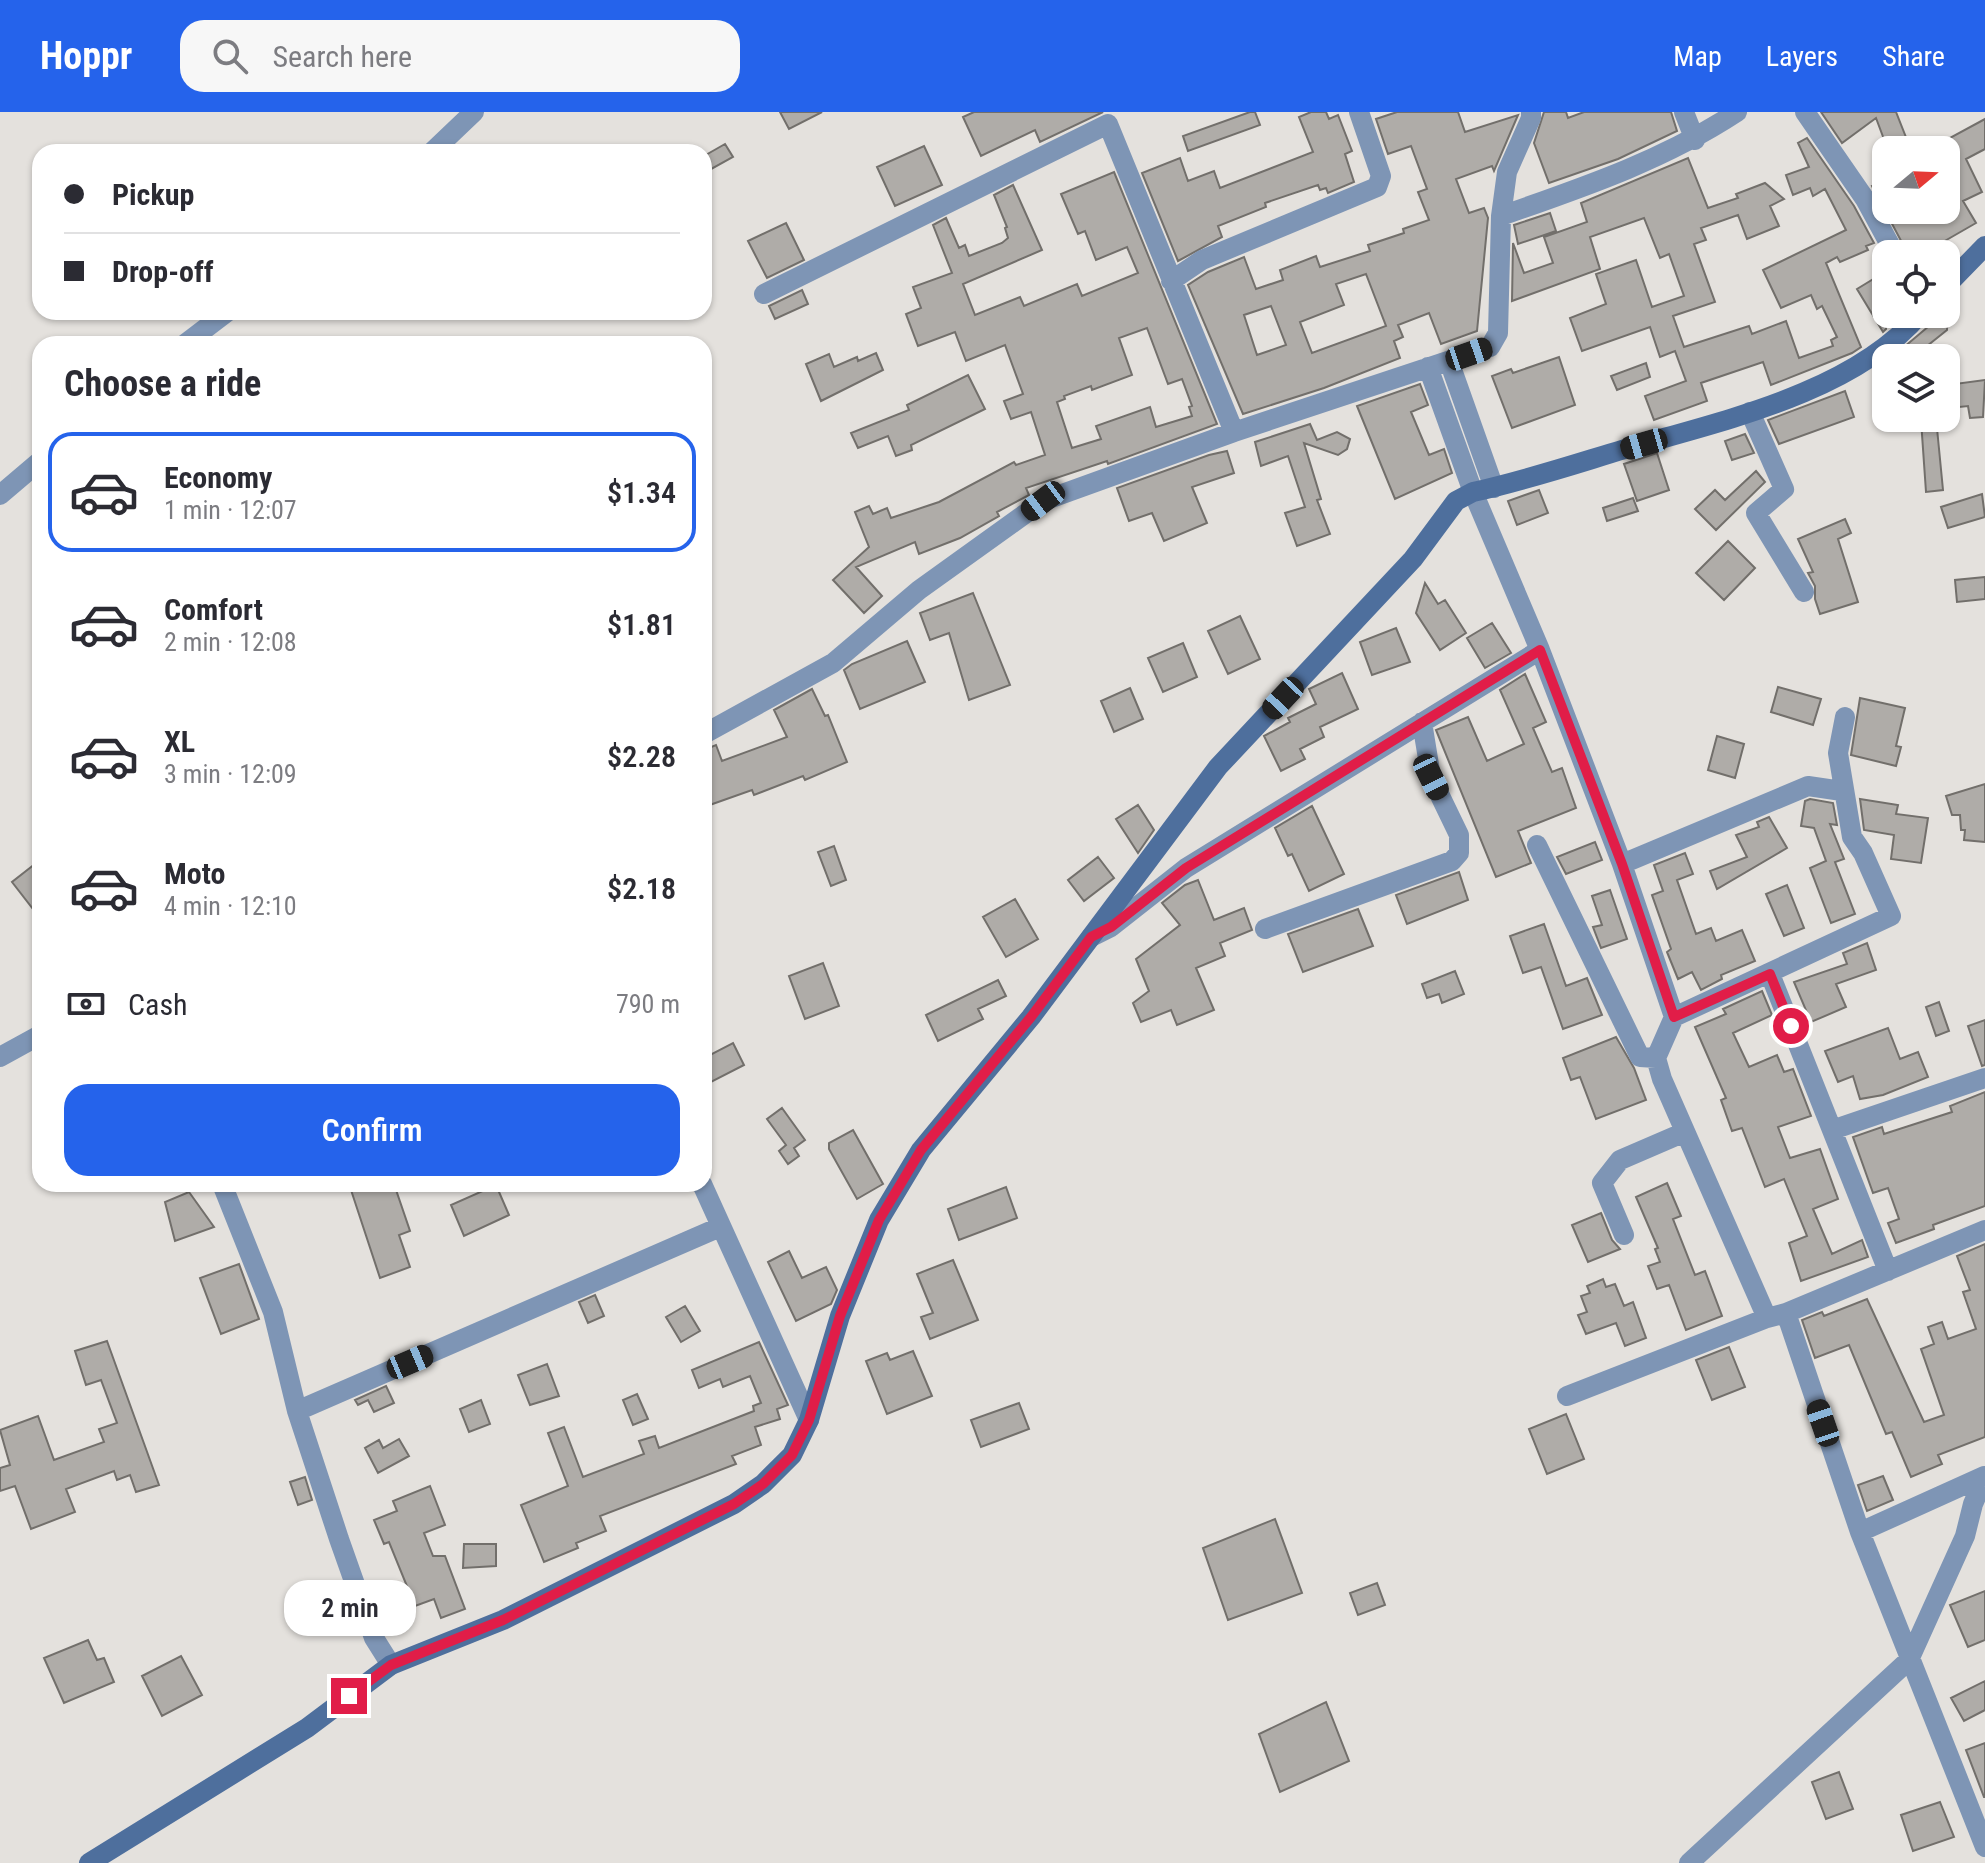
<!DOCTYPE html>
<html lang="en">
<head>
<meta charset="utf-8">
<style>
	body { margin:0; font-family:"Roboto Condensed",sans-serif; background:#f7f7f7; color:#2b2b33; height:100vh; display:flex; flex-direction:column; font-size:30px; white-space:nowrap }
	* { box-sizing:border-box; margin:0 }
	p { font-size:26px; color:#7c7c81 }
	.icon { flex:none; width:44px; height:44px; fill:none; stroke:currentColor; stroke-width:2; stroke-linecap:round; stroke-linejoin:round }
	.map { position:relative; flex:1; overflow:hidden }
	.panel { position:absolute; left:32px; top:224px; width:680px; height:856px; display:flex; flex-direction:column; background:#fff; border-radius:24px; box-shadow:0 2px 6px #0004 }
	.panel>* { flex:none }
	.hud { position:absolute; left:32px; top:32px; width:680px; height:176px; border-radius:24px; box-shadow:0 2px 6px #0004; display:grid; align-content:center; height:176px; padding:0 32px; background:#fff }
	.needle { width:52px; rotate:71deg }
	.buttons { position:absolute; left:1872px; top:24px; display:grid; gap:16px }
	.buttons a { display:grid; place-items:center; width:88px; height:88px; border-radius:16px; background:#fff; box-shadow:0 2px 6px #0004; font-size:40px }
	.end { position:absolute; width:36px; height:36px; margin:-18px; border:10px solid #e11d48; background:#fff; box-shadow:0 0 0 4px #fff }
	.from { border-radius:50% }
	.bubble { position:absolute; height:56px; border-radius:24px; background:#fff; box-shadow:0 2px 6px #0004; font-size:26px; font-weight:600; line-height:56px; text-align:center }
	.car { position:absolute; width:24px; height:48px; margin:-24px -12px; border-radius:10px; box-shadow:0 0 6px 2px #0007; background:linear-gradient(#222 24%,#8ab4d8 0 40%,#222 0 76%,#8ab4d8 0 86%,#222 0) }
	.hud b { display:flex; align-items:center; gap:28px; height:76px; font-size:30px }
	.hud b+b { border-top:2px solid #e1e1e2 }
	.hud i { width:20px; height:20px; background:#2b2b33 }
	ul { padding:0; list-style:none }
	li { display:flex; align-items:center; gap:24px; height:120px; margin:0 16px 12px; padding:0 16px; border:4px solid transparent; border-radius:24px }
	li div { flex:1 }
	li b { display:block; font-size:30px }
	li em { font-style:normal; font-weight:600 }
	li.selected { border-color:#2563eb }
	li>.icon { width:72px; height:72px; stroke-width:1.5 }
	h2 { padding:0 32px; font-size:36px; line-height:96px }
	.pay { display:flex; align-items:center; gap:20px; height:88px; padding:0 32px; font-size:30px }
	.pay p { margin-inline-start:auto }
	.primary-button { display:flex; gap:16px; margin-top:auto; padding:16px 32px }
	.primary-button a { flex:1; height:92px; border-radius:24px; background:#2563eb; color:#fff; font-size:32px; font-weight:600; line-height:92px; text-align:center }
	header { display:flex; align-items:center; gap:48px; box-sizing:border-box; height:112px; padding:0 40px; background:#2563eb; color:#fff }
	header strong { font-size:38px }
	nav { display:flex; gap:44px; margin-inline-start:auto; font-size:28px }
	.search { width:560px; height:72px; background:#f7f7f7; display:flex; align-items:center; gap:20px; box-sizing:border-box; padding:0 28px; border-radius:24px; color:#7c7c81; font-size:30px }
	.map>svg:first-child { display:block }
</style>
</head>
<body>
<header>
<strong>Hoppr</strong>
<div class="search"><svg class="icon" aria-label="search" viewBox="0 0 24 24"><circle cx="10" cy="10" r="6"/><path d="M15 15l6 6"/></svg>Search here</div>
<nav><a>Map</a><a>Layers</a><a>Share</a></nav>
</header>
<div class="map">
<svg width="1985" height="1751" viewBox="0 0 1985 1751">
	<rect width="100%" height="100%" fill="#e4e1dd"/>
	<path fill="#afaca8" stroke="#726f6b" stroke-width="2" fill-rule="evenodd" d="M780,0H822L789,17Z
		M974,0H1103L1040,30L1035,18L981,44L963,5Z
		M1250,0H1255L1260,13L1188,39L1183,24Z
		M1311,0H1326L1329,7L1338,3L1352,39L1345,42L1354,70L1328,81L1326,76L1320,78L1318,73L1265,91L1266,95L1218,114L1222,125L1178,149L1142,61L1180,46L1188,69L1214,59L1220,76L1313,40L1299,5Z
		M1397,0H1458L1465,20L1518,3L1494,59L1492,54L1456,67L1469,101L1484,96L1488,106L1477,219L1441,232L1429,201L1398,213L1403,225L1394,229L1400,246L1324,276L1243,302L1188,173L1208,160L1244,145L1256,177L1283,168L1280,158L1316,144L1320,155L1370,139L1368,133L1404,121L1403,117L1429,108L1418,80L1427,77L1411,34L1388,42L1376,7ZM1366,162L1386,214L1312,241L1300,210L1344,193L1336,172ZM1271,194L1286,233L1257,243L1244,203Z
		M1544,0H1566L1568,6L1584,0H1671L1677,19L1618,47L1549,71L1534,31Z
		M1821,0H1896L1911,38H1888L1876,6L1842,31Z
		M1985,7V37L1966,47L1982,80L1963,89L1976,111L1943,130L1945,133L1932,142H1908L1872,74L1886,68V98H1946V28Z
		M1807,26L1854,94L1874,131L1866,134L1868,138L1840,150L1837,145L1826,151L1861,235L1852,241L1771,273L1763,250L1701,271L1707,289L1654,308L1645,284L1686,269L1675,239L1660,245L1650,215L1582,239L1570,206L1606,192L1596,162L1636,148L1652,195L1684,184L1669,142L1660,146L1644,106L1590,125L1600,157L1512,189L1513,131L1524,161L1553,151L1544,125L1587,110L1581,91L1688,46L1708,96L1738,86L1736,82L1765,71L1784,87L1770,94L1779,114L1747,127L1738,103L1701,116L1706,128L1694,132L1715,190L1673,204L1684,235L1749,214L1752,222L1786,209L1799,246L1833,234L1831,228L1837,225L1822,194L1817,197L1811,183L1781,196L1763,158L1846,118L1825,77L1813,84L1810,76L1793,83L1786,63L1809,55L1798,31Z
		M725,32L733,45L704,61V44Z
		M924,34L942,73L895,94L877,55Z
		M1114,60L1217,312L1108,352L1107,349L1026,376L1029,383L997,400L999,404L960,426L919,442L915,430L856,455L882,484L864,501L833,468L869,435L855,400L869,394L873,402L887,396L891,406L939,390L1014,350L1016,353L1045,343L1031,300L1011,307L1004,289L1023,282L1005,233L966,249L955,220L918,234L906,202L921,196L913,175L952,161L933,113L946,106L959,136L965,133L969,144L1002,131L1008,126L1005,116L1007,115L994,83L1013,73L1042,138L963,172L975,203L1020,185L1024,194L1077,172L1082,184L1138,161L1127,135L1096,148L1085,119L1078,122L1061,82ZM1147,216L1168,272L1182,267L1192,294L1189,295L1192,304L1156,315L1150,295L1096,314L1101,327L1072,336L1057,290L1065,287L1064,284L1091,274L1092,278L1132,263L1119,226Z
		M1550,101L1556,119L1518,132L1514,113Z
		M786,111L804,148L767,166L748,129Z
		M1880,163L1881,166L1886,164V217L1883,220L1857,177Z
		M802,178L808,192L775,207L769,194Z
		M1948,198L1947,218L1912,246H1891Z
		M876,241L883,258L821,289L806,252L829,242L834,255L857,245L858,249Z
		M1559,245L1575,293L1512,316L1492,264L1511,257L1513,261Z
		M1646,251L1650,265L1617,278L1611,264Z
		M968,263L985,297L911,333L912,338L896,344L888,324L858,336L851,321L909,298L907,293Z
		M1985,268L1983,305L1970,306L1968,294L1950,296L1947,273Z
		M1420,272L1428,293L1411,300L1429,343L1444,337L1452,361L1395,387L1357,294Z
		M1845,279L1854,305L1779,332L1768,308Z
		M1936,306L1943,378L1926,380L1921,308Z
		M1310,312L1317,328L1337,320L1350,327L1347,337L1338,343L1304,331L1321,387L1317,388L1330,422L1297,434L1285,401L1305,395L1288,344L1261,354L1255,330Z
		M1745,322L1754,341L1732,348L1725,329Z
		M1227,339L1234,361L1192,375L1207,411L1164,429L1152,401L1129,409L1117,376L1209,343Z
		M1657,341L1669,378L1637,389L1624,352Z
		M1756,359L1765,370L1716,418L1695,397L1715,378L1725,388Z
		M1539,378L1548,401L1517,413L1508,389Z
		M1982,382L1985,405L1948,416L1941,395Z
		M1633,386L1638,399L1607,409L1603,396Z
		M1845,407L1851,421L1838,427L1858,490L1820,502L1815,487V474L1808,461L1813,460L1798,427Z
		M1728,429L1755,456L1724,488L1696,461Z
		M1985,465V487L1957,490L1955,468Z
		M1425,471L1438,492L1445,488L1466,521L1440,538L1416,501Z
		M973,481L1010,573L969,588L949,521L930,528L920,501Z
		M1240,504L1260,547L1228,562L1208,519Z
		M1492,511L1511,541L1485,556L1467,526Z
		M1396,516L1410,550L1372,563L1360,530Z
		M907,529L925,570L860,597L844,558L852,552Z
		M1183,531L1197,565L1163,580L1148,546Z
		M1342,561L1358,597L1320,615L1324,625L1300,637L1305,647L1281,659L1264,624L1290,610L1288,606L1316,592L1309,577Z
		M1525,562L1546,610L1533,616L1552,660L1562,656L1576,696L1518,719L1531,751L1496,765L1436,618L1468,605L1487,649L1524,632L1500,578Z
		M1778,575L1821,587L1813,613L1771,600Z
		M1130,576L1143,607L1114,620L1101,589Z
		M812,577L825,604L828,603L847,650L805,668L803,664L754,683L752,678L704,695V638L716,633L722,649L787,625L774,598Z
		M1860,586L1905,596L1896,634L1901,635L1896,654L1851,643Z
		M1717,624L1744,632L1735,666L1708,658Z
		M1985,672V730L1964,728L1965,718H1961L1960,703H1952L1946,684Z
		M1810,687L1833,691L1837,713L1830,712L1844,747L1835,750L1855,802L1831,811L1810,756L1826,749L1814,716L1801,714L1805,689Z
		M1860,687L1898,693L1896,702L1928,706L1921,751L1891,747L1894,723L1864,718Z
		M1138,693L1154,718L1138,741L1116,707Z
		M1312,694L1344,762L1309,779L1292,742L1288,744L1275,716Z
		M1769,705L1787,736L1717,777L1710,759L1747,745L1736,723L1759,715L1757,710Z
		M1595,730L1602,748L1566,762L1557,745Z
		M834,734L846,768L831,774L818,740Z
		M1685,741L1693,762L1677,768L1696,822L1711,816L1716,829L1742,818L1755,849L1721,863L1722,867L1701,878L1692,860L1678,867L1667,840L1671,837L1652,783L1663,779L1654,753Z
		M1098,745L1114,766L1084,789L1068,768Z
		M40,748V806L12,770Z
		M1459,760L1468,788L1407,812L1396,783Z
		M1198,768L1214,808L1244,796L1252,818L1220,831L1225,844L1196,856L1214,898L1177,913L1171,898L1141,910L1133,891L1149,879L1136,847L1180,813L1162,791L1185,773Z
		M1787,773L1804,816L1784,824L1766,782Z
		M1610,778L1627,827L1601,836L1593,815L1602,813L1592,784Z
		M1015,787L1038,827L1006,845L983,805Z
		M1358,797L1373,834L1303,860L1288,822Z
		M1544,812L1566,874L1587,866L1602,903L1563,917L1541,855L1523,861L1510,824Z
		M1867,831L1876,858L1836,872L1846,895L1811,910L1794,870L1847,852L1843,841Z
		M823,851L839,894L805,907L789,864Z
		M1455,859L1464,882L1442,891L1439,882L1427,886L1422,872Z
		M998,868L1006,884L978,897L983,907L938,929L926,903Z
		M1762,879L1772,903L1733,921L1749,955L1777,943L1784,960L1793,957L1811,1004L1778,1015L1790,1046L1820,1037L1838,1087L1813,1097L1832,1142L1862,1128L1868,1145L1801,1169L1789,1131L1807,1124L1784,1067L1765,1075L1742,1016L1732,1019L1721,988L1726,986L1695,915L1726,902L1723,897Z
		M1939,890L1949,919L1936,924L1926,895Z
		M1985,908V953L1982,954L1968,914Z
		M1888,916L1900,947L1918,940L1928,965L1883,983L1860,987L1853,964L1838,970L1825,939Z
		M1616,925L1634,956L1646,988L1596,1007L1580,965L1571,968L1563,946Z
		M733,931L744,953L711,970L704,956V946Z
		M1985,980V1094L1933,1113L1934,1117L1896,1131L1888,1111L1899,1107L1888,1076L1873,1081L1853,1025L1882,1015L1884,1022L1952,1000L1950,994Z
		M782,996L805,1028L794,1036L799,1044L788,1052L779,1039L786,1033L767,1007Z
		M853,1018L883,1072L857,1087L829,1037V1031Z
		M1667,1071L1681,1104L1673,1107L1695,1163L1705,1159L1722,1204L1686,1218L1669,1173L1657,1177L1648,1154L1660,1150L1655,1137L1658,1136L1636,1085Z
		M370,1072H394L410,1119L399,1123L410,1155L380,1166L351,1078Z
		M496,1073L509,1103L464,1124L451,1093Z
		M1006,1075L1017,1106L959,1128L948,1097Z
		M189,1080L214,1115L175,1129L165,1090Z
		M1601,1101L1612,1128L1620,1137L1588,1150L1572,1113Z
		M1985,1132V1325L1938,1343L1942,1352L1911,1365L1892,1320L1886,1322L1849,1233L1815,1246L1802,1208L1822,1200L1824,1204L1867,1187L1924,1310L1944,1303L1921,1237L1934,1232L1928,1215L1942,1210L1948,1227L1976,1217L1963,1180L1970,1178L1957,1144Z
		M789,1139L802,1166L826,1155L837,1178L831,1192L796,1209L768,1150Z
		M953,1148L978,1208L930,1227L921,1205L933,1201L917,1162Z
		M239,1152L259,1207L221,1222L200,1166Z
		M1603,1167L1606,1175L1615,1172L1624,1194L1633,1190L1646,1226L1625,1234L1616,1211L1586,1222L1578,1203L1587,1200L1581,1184L1590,1181L1587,1174Z
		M595,1183L604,1204L588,1211L579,1190Z
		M685,1194L700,1219L681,1230L666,1205Z
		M107,1229L159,1373L136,1380L130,1363L117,1368L114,1359L66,1377L75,1400L31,1417L15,1374L0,1379V1356L10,1353L0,1318L38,1304L54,1348L104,1330L99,1317L117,1311L101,1268L86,1273L75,1239Z
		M759,1230L788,1293L777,1297L780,1307L755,1315L761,1333L732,1344L736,1352L600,1404L606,1419L576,1431L578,1436L544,1450L521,1393L568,1374L548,1321L564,1315L583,1365L644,1342L639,1329L655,1324L659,1336L754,1299L753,1294L761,1291L750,1264L723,1275L720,1267L699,1276L692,1258Z
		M1729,1235L1745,1275L1712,1288L1696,1248Z
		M913,1239L932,1284L887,1302L866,1249L887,1241L890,1248Z
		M547,1252L559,1284L530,1293L518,1263Z
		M386,1274L394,1291L374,1300L368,1288L358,1293L355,1288Z
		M637,1282L648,1307L633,1313L623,1288Z
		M481,1288L490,1312L469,1320L460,1297Z
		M1019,1291L1029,1317L981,1335L971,1308Z
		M1566,1302L1584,1347L1547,1362L1529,1317Z
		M399,1327L409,1344L378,1361L365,1336L379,1328L383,1336Z
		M1883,1364L1893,1388L1867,1399L1858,1373Z
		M305,1365L312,1388L298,1393L290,1370Z
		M430,1374L445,1413L424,1421L433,1444H445L465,1497L441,1506L434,1487L415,1494L389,1430L384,1432L374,1408L397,1399L393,1389Z
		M1275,1407L1302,1481L1228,1508L1203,1436Z
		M464,1432H496V1454L463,1456Z
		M1377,1471L1385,1493L1358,1503L1350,1481Z
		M1985,1479V1528L1968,1535L1950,1493Z
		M88,1528L97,1548L104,1546L114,1570L64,1591L44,1546Z
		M181,1544L202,1583L162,1604L142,1564Z
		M1985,1569V1598L1964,1609L1951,1586Z
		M1326,1590L1349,1649L1280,1680L1259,1622Z
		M1985,1631V1685H1984L1966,1638Z
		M1839,1660L1853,1697L1826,1707L1812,1670Z
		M1940,1690L1954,1725L1913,1739L1901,1703Z"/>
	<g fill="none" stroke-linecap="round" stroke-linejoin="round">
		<path stroke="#7e95b5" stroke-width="20" d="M1684,0L1695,28
			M1805,0L1865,87L1895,142
			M432,40L474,0
			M1501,104C1584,75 1664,48 1737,0
			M1171,169L1202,148L1377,75L1381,64L1359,0
			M764,182L1108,12L1234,320
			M185,232L227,200
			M1449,249L1494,376
			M1428,255L1473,380L1540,538L1622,752L1674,905L1656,946L1662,967L1767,1206L1786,1201L1860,1420L1985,1735
			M1750,300L1784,377L1756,401L1804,480
			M0,383L40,349
			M704,622L833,551L919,478L1043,389L1234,320L1490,235L1498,221L1501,104L1507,60L1531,6V0
			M1537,733L1640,945L1656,946
			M1622,752L1808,674L1842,679
			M1265,817L1452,749L1459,741V723L1431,665L1422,610
			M1091,825L1111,815L1186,756L1540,538
			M1770,862L1888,1159
			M1674,905L1891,804L1863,741L1852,725L1838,641L1845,605
			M0,945L40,923
			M1832,1018L1985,966
			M222,1072L273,1200L297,1299L339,1427L374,1526L391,1553
			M702,1072L809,1308
			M1624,1123L1602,1071L1620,1048L1685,1020
			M1786,1201L1985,1118
			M1567,1284L1767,1206
			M297,1299L720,1115
			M1860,1420L1984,1364
			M1689,1751L1909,1548L1965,1424L1973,1392L1985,1364"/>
		<path stroke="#4e6f9d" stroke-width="20" d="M1946,174L1985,134
			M89,1751L307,1616L391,1553L503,1508L734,1392L763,1372L792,1343L809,1308L840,1204L879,1108L921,1038L1031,905L1218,655L1413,447L1456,389L1473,380C1524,369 1575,352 1625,337C1721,309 1853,281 1920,202"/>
	</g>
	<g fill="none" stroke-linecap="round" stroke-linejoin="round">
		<path stroke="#e11d48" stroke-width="10" d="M349,1584L391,1553L503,1508L734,1392L763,1372L792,1343L809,1308L840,1204L879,1108L921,1038L1031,905L1091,825L1111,815L1186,756L1540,538L1622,752L1674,905L1770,862L1791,914"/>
	</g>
</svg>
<div class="buttons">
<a><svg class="needle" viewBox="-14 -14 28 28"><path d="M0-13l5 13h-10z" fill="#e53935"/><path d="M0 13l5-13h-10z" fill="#7c7c81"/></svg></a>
<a><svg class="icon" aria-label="locate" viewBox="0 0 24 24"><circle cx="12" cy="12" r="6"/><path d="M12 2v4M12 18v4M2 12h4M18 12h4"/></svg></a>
<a><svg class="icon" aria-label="layers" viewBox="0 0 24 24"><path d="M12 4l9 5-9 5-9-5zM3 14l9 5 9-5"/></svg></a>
</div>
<i class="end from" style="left:1791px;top:914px"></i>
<i class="end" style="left:349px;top:1584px"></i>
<div class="bubble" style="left:284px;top:1468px;width:132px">2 min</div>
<i class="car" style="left:1469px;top:242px;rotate:71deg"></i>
<i class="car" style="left:1644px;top:332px;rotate:254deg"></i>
<i class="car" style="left:1043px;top:389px;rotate:233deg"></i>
<i class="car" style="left:1283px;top:586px;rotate:223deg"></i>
<i class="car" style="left:1431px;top:665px;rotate:154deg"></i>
<i class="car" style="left:410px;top:1250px;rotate:67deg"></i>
<i class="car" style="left:1823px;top:1311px;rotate:341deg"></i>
<div class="hud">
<b><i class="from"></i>Pickup</b>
<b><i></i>Drop-off</b>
</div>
<section class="panel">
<h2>Choose a ride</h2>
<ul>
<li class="selected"><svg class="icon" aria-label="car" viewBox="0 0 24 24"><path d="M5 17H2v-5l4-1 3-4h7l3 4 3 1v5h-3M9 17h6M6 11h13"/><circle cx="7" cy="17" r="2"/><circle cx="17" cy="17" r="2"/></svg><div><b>Economy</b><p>1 min · 12:07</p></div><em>$1.34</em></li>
<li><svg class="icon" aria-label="car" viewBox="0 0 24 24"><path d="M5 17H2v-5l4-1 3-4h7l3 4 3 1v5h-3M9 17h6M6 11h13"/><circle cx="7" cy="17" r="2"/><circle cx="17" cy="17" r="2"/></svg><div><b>Comfort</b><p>2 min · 12:08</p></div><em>$1.81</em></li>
<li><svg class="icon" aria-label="car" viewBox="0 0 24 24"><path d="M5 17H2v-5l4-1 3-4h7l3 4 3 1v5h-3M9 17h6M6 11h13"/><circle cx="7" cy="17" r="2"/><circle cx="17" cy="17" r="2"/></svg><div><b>XL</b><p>3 min · 12:09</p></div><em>$2.28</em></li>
<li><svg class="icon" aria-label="car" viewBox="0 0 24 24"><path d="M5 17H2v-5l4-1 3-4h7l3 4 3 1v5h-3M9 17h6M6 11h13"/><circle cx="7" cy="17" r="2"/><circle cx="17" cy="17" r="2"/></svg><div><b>Moto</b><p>4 min · 12:10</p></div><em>$2.18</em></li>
</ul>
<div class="pay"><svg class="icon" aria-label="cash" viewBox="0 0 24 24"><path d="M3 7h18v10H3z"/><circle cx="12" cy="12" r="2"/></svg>Cash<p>790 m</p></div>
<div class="primary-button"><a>Confirm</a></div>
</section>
</div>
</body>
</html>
